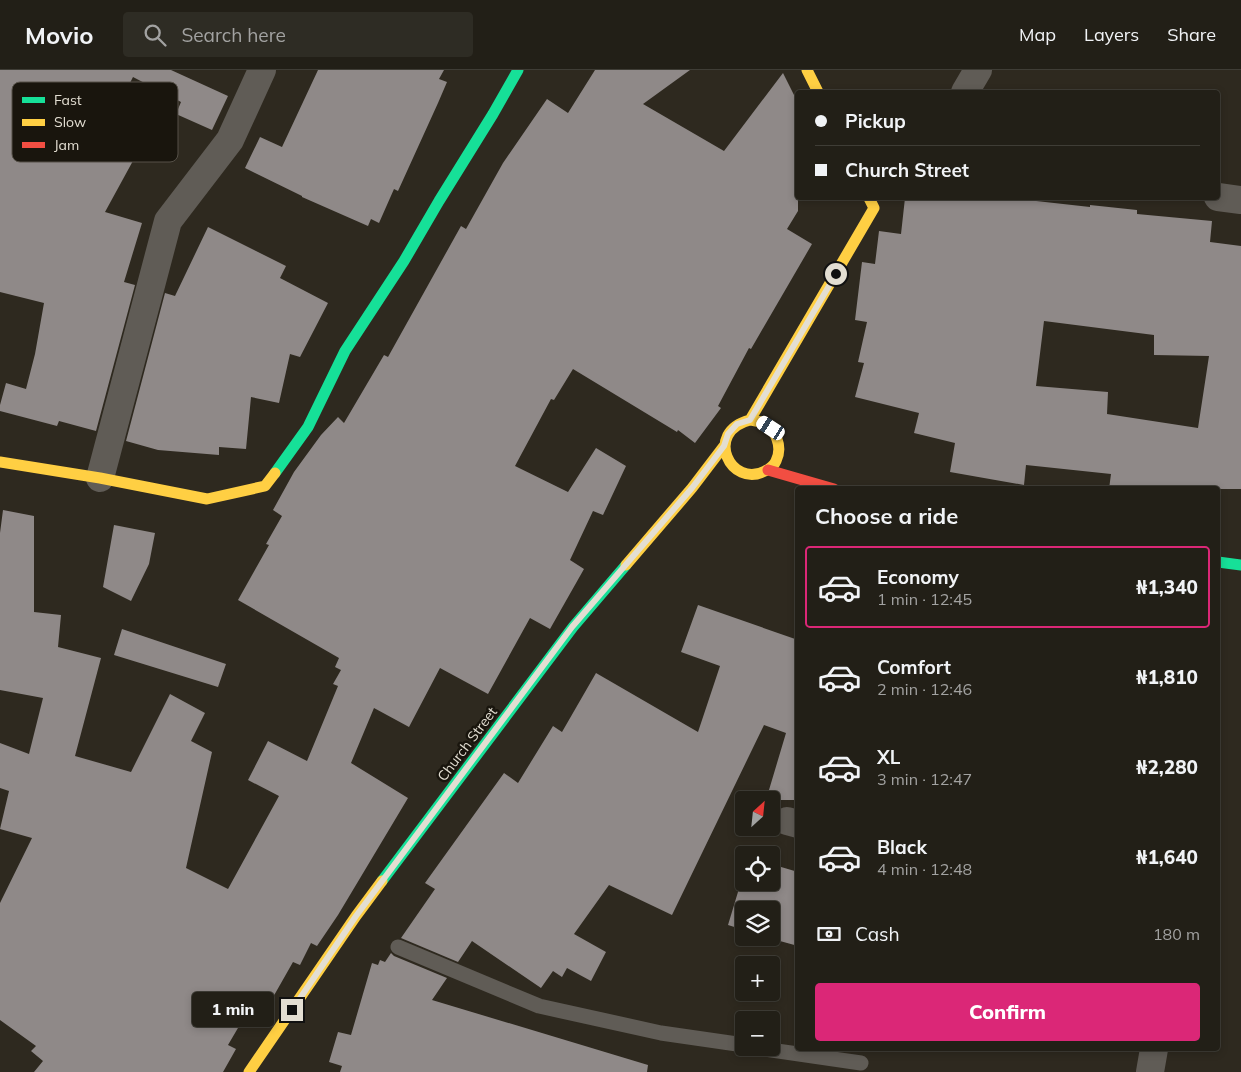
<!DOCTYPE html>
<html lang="en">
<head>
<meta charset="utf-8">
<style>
	body { margin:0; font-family:Mulish,sans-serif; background:#2e2c24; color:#f1f3f6; height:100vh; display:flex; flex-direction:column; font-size:19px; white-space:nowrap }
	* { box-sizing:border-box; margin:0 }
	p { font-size:16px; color:#a2a2a1 }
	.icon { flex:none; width:28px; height:28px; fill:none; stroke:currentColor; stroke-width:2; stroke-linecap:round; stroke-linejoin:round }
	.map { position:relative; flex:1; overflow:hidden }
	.sheet { position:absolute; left:795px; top:416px; width:425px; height:565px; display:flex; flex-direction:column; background:#221f17; border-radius:5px; box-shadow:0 2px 8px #0003,0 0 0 1px #3f3d36 }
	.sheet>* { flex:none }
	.guide { position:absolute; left:795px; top:20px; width:425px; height:110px; border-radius:5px; box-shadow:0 2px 8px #0003,0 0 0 1px #3f3d36; display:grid; align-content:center; height:110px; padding:0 20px; background:#221f17 }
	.needle { width:32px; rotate:27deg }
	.fabs { position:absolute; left:735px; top:721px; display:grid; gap:10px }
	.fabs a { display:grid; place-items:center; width:45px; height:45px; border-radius:5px; background:#221f17; box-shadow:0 2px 8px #0003,0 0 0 1px #3f3d36; font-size:25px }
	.end { position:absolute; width:22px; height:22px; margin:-11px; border:6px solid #e3ded2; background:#111; box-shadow:0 0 0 2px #111 }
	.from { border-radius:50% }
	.bubble { position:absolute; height:35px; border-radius:5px; background:#221f17; box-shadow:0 2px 8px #0003,0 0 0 1px #3f3d36; font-size:16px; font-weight:800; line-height:35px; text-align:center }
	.car { position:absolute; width:15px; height:30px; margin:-15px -8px; border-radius:6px; box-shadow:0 0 4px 1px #0007; background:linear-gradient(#fff 24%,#345 0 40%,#fff 0 76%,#345 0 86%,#fff 0) }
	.guide b { display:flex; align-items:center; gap:18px; height:48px; font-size:19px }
	.guide b+b { border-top:1px solid #3f3d36 }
	.guide i { width:12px; height:12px; background:#f1f3f6 }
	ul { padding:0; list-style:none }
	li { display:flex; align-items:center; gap:15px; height:82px; margin:0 10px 8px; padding:0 10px; border:2px solid transparent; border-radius:5px }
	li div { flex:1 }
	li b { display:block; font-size:19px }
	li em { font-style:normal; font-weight:800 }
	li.selected { border-color:#db2777 }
	li>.icon { width:45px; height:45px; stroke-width:1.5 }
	h2 { padding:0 20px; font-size:22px; line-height:60px }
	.pay { display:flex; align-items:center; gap:12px; height:55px; padding:0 20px; font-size:19px }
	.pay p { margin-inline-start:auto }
	.primary-button { display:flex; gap:10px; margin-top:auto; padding:10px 20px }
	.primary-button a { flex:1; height:58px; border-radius:5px; background:#db2777; color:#fff; font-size:20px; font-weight:800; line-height:58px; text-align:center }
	header { display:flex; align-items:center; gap:30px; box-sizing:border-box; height:70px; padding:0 25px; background:#221f17; border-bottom:1px solid #3f3d36 }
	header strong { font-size:24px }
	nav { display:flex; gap:28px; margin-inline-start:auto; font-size:18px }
	.search { width:350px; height:45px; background:#2e2c24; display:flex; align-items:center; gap:12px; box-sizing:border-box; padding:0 18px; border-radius:5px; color:#a2a2a1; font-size:19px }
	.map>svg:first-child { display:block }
</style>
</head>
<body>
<header>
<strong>Movio</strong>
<div class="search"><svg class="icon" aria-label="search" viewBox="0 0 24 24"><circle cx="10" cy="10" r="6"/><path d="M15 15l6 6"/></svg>Search here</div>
<nav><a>Map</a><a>Layers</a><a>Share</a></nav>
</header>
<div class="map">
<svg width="1241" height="1002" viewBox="0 0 1241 1002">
	<rect width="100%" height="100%" fill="#2e291f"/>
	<path fill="#8f8988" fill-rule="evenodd" d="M0,0H171L228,26L212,60L176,44L181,32L133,7L106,60L140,78L105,142L142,153L124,212L135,215L96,361L59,351L57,356L0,341V335L6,313L26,319L35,284L44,233L0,222Z
		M318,0H444L439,9L447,12L438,33L398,121L394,119L379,153L371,149L368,156L302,127V126L245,98L260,67L282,77Z
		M595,0H690L643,34L724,81L783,3L798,33V141L787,159L812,174L751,279L749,278L718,336L721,338L695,373L678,360L677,362L573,299L554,330L551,329L515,396L568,422L596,378L626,396L603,445L593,441L570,490L584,499L550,559L530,548L488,624L440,598L409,657L374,638L351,693L408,728L338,845L317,876L311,873L300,895L293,892L268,936L255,929L228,975L236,979L223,1002H34L43,991L31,981L36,976L0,950V833L32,768L0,759L9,721L0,718V673L29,684L43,628L0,620V463L3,440L34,446V542L61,545L58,577L101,588L75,686L131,702L170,624L205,643L191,671L212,682L186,798L228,819L279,726L248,710L268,671L307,691L338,616L333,614L341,600L335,597L339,588L238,530L269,475L266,474L282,446L273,440L294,402L321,365L338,347L344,353L384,285L388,287L461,156L466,159L503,93L547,29L568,43Z
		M905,128H1010L1090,137V135L1137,140V144L1212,151L1210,172L1241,176V419H1109L1111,404L1026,395L1024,415L950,402L955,373L914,363L919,343L855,327L864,293L858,292L867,252L855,250L862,192L875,194L879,161L901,164ZM1044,251L1154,265V285L1209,286L1198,358L1107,344L1108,322L1036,316Z
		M208,157L286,196L280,208L328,233L300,287L290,284L279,333L251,327L246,379L219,377V385L158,380L126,371L165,223L175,226Z
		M114,455L155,463L149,494L131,531L103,517Z
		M698,535L798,570V730H766L786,663L764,655L672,845L609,815L574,864L606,882L591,911L567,898L562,907L553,901L541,918L472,871L458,892L401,868L435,819L425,813L504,703L518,713L553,656L562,662L596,603L698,662L720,596L681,582Z
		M122,559L226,594L218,617L114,585Z
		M771,794L798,802V876L769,868H771V840H744V860L728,855L744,802V812H771Z
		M391,883L394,886L447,908L432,930L648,995L647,1002H340L342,996L329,992L338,962L351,965L372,893L378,895L380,890L385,892Z"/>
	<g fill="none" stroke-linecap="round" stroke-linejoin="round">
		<path stroke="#605c56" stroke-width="15" d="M398,877L539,936L661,963L744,975
			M757,978L861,993"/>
		<path stroke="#605c56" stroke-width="28" d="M965,22L978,0
			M1218,127L1241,130
			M100,408L168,151L230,70L262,0
			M787,751L798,754
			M1150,1002L1154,979"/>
		<path stroke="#16e098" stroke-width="11" d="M275,403L308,357L345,281L404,191L439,131L493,44L518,0
			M1218,492L1241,495
			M382,811L573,557L626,495"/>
		<path stroke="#ffcf43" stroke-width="11" d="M807,0L818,22
			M750,350C754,351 758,351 761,352C776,358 783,377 776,391C774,396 769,399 765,401C731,419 703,362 750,350L874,138L869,128
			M0,392L100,408L207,429L265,416L275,403
			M626,495L692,418L724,376
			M249,1002L356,846L382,811"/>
		<path stroke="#f24e42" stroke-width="11" d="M768,400L834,419"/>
	</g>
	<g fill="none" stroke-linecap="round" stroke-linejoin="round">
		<path stroke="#e3ded2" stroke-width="6" d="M292,940L356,846L572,557L692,418L724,376L728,364L737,354L750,350L836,204"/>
	</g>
	<g text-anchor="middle" stroke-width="5" stroke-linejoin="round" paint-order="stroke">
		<g font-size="14" fill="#e3ded2" stroke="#19150d">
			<text transform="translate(467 674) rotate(-53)" y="5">Church Street</text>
		</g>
	</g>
	<rect x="12" y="12" width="166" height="80" rx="8" fill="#19150d" stroke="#565148" stroke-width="1"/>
	<rect x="22" y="27" width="23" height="6" fill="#16e098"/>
	<rect x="22" y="49" width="23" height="7" fill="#ffcf43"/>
	<rect x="22" y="72" width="23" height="6" fill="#f24e42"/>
	<g font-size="14" fill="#e3ded2">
		<text x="54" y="35">Fast</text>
		<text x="54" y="57">Slow</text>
		<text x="54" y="80">Jam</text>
	</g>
</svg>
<div class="fabs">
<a><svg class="needle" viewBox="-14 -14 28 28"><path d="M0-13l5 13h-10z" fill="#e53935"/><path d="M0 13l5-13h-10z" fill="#a2a2a1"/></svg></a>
<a><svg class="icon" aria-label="locate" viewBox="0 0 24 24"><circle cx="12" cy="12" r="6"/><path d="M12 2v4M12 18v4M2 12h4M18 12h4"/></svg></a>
<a><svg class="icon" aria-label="layers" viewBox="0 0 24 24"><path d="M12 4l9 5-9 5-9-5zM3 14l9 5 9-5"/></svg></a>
<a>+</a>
<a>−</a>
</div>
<i class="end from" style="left:836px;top:204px"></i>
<i class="end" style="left:292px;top:940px"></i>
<div class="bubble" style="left:192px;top:922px;width:82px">1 min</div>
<i class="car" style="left:771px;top:358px;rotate:303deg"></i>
<div class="guide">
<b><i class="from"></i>Pickup</b>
<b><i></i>Church Street</b>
</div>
<section class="sheet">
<h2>Choose a ride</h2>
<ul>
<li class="selected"><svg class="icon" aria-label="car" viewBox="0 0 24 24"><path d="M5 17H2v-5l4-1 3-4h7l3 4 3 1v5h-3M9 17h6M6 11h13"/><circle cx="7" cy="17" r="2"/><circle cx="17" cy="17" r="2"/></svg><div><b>Economy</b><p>1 min · 12:45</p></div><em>₦1,340</em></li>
<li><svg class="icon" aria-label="car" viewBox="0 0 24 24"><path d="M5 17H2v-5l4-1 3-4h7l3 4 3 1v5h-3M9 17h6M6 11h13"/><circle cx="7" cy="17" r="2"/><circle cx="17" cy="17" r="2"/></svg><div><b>Comfort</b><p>2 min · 12:46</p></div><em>₦1,810</em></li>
<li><svg class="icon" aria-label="car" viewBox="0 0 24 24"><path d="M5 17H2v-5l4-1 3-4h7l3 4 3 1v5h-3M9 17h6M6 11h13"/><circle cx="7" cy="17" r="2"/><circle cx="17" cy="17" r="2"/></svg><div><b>XL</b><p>3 min · 12:47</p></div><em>₦2,280</em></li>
<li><svg class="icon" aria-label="car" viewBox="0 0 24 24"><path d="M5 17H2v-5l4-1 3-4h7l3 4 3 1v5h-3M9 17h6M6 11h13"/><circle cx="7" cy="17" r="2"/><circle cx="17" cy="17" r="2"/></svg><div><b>Black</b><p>4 min · 12:48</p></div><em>₦1,640</em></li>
</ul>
<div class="pay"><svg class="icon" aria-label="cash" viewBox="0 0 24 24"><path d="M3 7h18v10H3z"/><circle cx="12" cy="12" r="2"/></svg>Cash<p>180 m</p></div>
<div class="primary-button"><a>Confirm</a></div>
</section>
</div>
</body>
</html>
